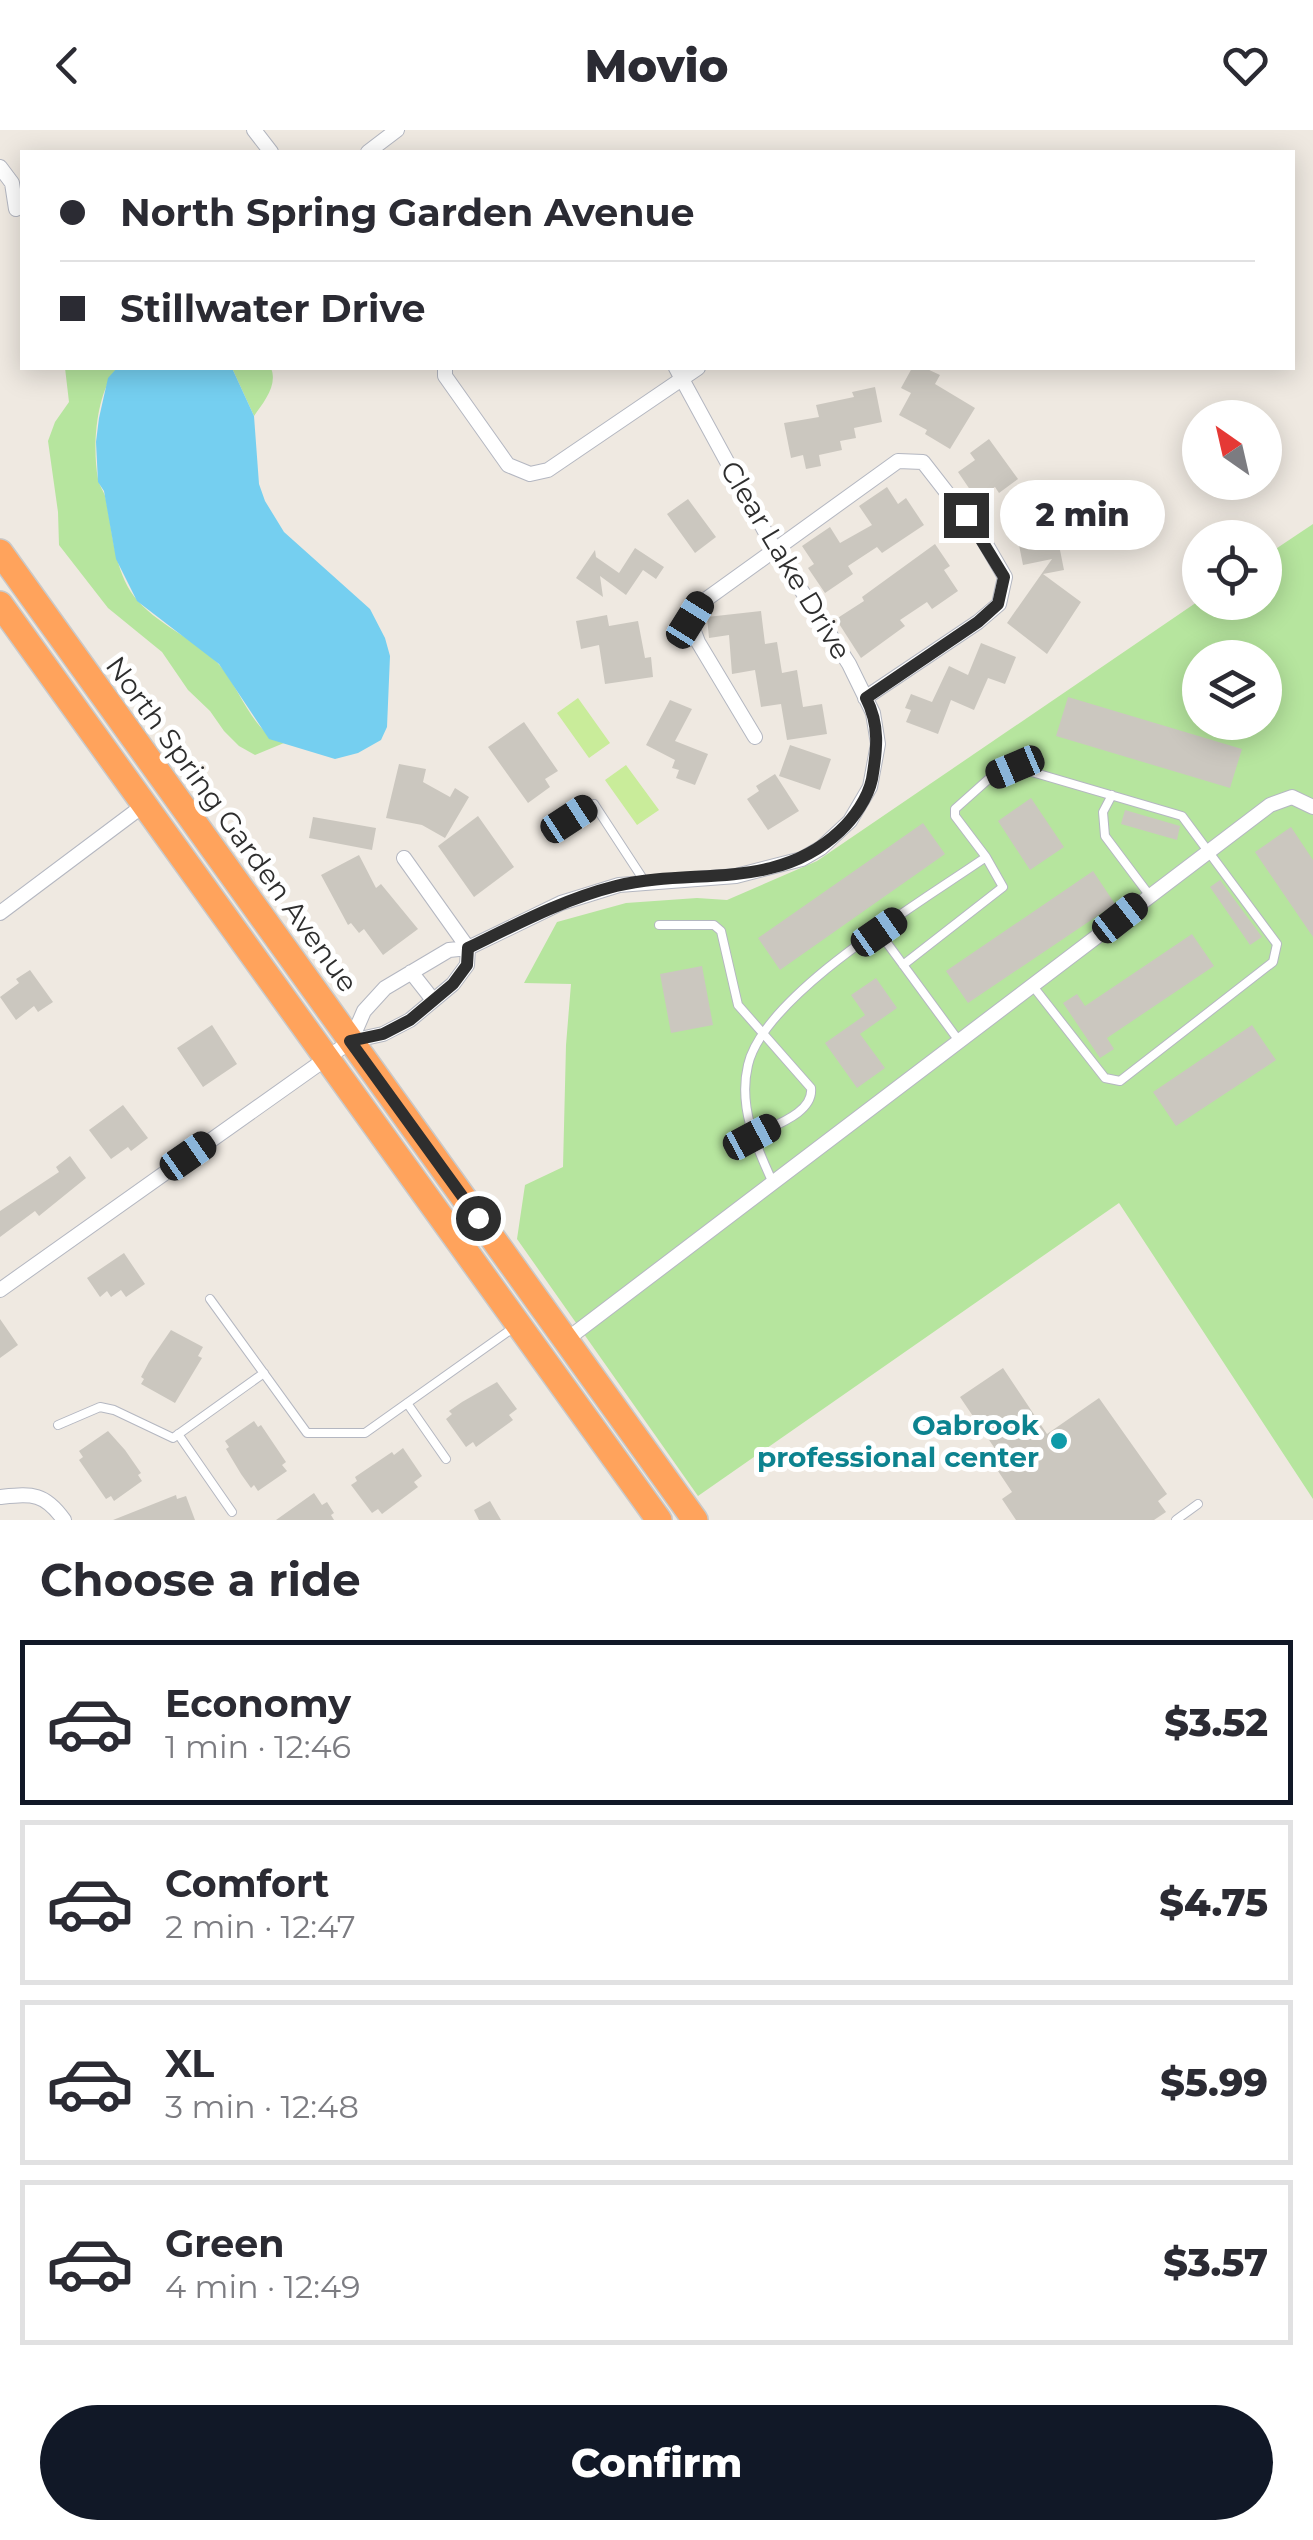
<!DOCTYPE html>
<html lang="en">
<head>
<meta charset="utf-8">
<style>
	body { margin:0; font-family:Montserrat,sans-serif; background:#f2f2f3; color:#2b2b33; height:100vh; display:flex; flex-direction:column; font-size:38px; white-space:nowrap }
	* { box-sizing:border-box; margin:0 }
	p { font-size:32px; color:#7c7c81 }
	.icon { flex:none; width:55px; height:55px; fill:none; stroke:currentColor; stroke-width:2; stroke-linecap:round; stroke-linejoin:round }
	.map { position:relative; height:1390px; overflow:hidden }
	.drawer { display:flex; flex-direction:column; background:#fff; flex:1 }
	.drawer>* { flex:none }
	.guide { position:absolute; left:20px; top:20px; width:1275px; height:220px; border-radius:0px; box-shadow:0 5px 25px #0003; display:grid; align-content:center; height:220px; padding:0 40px; background:#fff }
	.needle { width:65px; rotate:326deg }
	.controls { position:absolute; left:1182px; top:270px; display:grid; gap:20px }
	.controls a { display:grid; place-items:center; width:100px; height:100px; border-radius:50%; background:#fff; box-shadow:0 5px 25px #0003; font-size:50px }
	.end { position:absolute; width:45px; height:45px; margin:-22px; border:12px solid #2e2e2e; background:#fff; box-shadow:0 0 0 5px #fff }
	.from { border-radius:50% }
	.bubble { position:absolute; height:70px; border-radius:35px; background:#fff; box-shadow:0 5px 25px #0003; font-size:32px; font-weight:800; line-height:70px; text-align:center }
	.car { position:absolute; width:30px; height:60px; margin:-30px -15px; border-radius:12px; box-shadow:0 0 8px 2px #0007; background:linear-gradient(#222 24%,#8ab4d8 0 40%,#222 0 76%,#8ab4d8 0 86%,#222 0) }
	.guide b { display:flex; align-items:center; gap:35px; height:95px; font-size:38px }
	.guide b+b { border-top:2px solid #e1e1e2 }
	.guide i { width:25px; height:25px; background:#2b2b33 }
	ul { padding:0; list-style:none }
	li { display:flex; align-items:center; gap:30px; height:165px; margin:0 20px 15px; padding:0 20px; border:5px solid #e1e1e2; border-radius:0px }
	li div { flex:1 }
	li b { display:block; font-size:38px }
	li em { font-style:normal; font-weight:800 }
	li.on { border-color:#111827 }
	li>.icon { width:90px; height:90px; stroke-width:1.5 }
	h2 { padding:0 40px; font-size:45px; line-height:120px }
	.primary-button { display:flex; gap:20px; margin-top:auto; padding:20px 40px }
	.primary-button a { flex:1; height:115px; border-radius:60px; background:#111827; color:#fff; font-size:40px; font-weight:800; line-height:115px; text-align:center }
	header { display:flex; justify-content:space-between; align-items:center; height:130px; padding:0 40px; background:#fff; font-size:45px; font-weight:800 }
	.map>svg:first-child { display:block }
</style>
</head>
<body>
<header><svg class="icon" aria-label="back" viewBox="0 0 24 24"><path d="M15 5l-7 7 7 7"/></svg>Movio<svg class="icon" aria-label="heart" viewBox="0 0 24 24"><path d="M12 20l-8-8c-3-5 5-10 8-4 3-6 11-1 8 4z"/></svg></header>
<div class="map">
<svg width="1313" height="1390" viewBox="0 0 1313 1390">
	<rect width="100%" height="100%" fill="#efe9e1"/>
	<path fill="#b6e59e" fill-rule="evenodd" d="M65,238H117C96,264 92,316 98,349C99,356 105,362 106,370C113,403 114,444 138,471C162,498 200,511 222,538C242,563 253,603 284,613L255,625L239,616L224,601L210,581L188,560L162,522L108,478L59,415L58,382L48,311L55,292L69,272Z
		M232,238H271C278,255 264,272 254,286Z
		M1313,394V1369L1119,1073L698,1366L517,1109L525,1055L563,1037L566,915L571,854L524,853L557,792L626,773L697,768L727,770L817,731L1200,470V472H1265V426ZM1200,528H1265V592H1200Z"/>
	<path fill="#c9ec9a" d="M578,568L610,613L589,628L557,583Z
		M626,635L659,680L637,695L605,650Z"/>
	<path fill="#75cff0" d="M117,238H232L254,286L259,354L265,371L284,402L370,479L385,508L390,526L387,597L381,610L358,623L335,629L269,609L219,534L137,471L116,429L104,361L98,352L96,312L99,288L108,248Z"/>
	<path fill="#cbc7bf" d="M912,238H925L940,245L935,254L975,278L950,319L925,304L927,300L899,285L911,263L901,258Z
		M875,257L882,292L854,298L856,308L840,311L842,320L819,325L821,336L806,339L803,325L791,328L784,293L819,287L816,275L854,267L852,262Z
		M989,309L1018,349L999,363L995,357L977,370L958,342L975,330L970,323Z
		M887,357L898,374L906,368L924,395L882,423L877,417L848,436L853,444L825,463L808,438L814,434L802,416L830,397L840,413L872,395L859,376Z
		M688,369L716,407L695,423L667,384Z
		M1036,377L1057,405L1064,440L1043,444L1081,472L1047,524L1007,493L1052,429L1023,435L1017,405L1011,396Z
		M935,414L950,436L944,440L958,461L932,479L927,472L900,490L905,496L861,528L836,489L864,471L862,467Z
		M635,418L664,437L656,449L643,440L626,465L600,446L603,467L576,448L595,420L596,427L619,443Z
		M761,481L765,514L777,512L782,543L797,540L803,577L822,574L827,604L787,610L781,574L761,577L755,540L732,544L729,505L709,508L707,487Z
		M607,485L609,496L638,491L645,528L651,527L653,547L605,554L599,515L581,519L576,491Z
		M981,513L1016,527L1005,554L988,548L974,580L951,570L938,604L906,592L911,580L905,578L911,564L932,572L949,536L968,545Z
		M1068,567L1242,619L1230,658L1056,606Z
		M670,570L692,579L675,611L708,624L695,655L676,648L679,640L672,638L675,630L646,615Z
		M524,592L558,641L545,649L550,657L528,673L488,617Z
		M790,615L831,629L820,660L779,646Z
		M399,634L426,639L423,652L450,667L455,658L469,667L445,708L422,695L386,688Z
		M775,644L799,681L768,700L747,669L759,661L756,656Z
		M1031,668L1064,717L1030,740L998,691Z
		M1125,680L1180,696L1177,710L1121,694Z
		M478,686L514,737L474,767L438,716Z
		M313,687L376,698L372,720L309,708Z
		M923,693L945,724L780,840L758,808Z
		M1291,697L1313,730V807L1255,722Z
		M359,725L376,758L381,754L418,799L383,825L364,799L359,803L351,793L348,795L321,745Z
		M1093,741L1115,774L968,873L946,841Z
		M1220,750L1262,807L1250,815L1210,757Z
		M1192,804L1214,836L1107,908L1114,919L1100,928L1063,873L1077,864L1085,876Z
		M702,836L713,895L671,903L660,844Z
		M30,840L53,872L38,882L34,876L16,890L0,867L19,853L16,849Z
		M876,848L897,878L860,904L885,938L857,958L825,913L865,885L851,865Z
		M212,895L237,934L203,957L177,918Z
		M1252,895L1276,930L1176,996L1153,962Z
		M123,975L148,1008L131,1021L128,1017L111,1029L89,1000Z
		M70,1026L86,1048L39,1086L35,1081L0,1107V1081L59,1042L56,1037Z
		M124,1123L145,1154L126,1167L121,1160L111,1167L107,1161L100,1167L87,1148Z
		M0,1189L18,1215L0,1228Z
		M171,1200L203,1217L198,1226L202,1228L175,1273L141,1254L144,1249L141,1247L149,1232Z
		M1003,1238L1047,1304L1099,1268L1167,1364L1158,1371L1166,1382L1154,1390H1016L1002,1369L1012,1362L998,1341L1006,1335L960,1267Z
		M497,1252L517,1279L509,1285L513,1290L476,1317L473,1312L466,1317L446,1289L452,1284L449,1281L462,1272Z
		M254,1291L258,1297L261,1295L286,1332L282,1335L287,1341L258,1361L254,1355L251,1358L241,1344L226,1319L229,1317L225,1311Z
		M108,1301L125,1320L141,1343L138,1345L142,1351L114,1371L111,1366L106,1369L79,1330L83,1327L79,1321Z
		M403,1318L422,1346L414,1352L418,1357L382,1384L378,1379L372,1383L351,1355L357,1351L355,1347L392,1322L394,1325Z
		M314,1363L322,1375L327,1372L334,1383L331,1385L334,1390H276Z
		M176,1365L177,1369L186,1366L195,1390H113Z
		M490,1371L501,1390H479L474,1380Z"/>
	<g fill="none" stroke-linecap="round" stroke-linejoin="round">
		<g stroke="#b4b7c1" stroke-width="10">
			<path id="lane" d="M1112,665L1103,682L1105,706L1150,766
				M548,703L594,674L645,752
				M659,795H714L721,801L738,875L811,958C814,984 771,996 752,1007
				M879,802L959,911
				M903,835L1003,757L986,727L955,686V679L992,646L1015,637L1182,686L1277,814L1273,832L1120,951L1105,948L1032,855
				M773,1053C756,1016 738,977 748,935C764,864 926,769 986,727
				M210,1169L307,1303H365L513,1198
				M407,1273L446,1329
				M58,1295L100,1277L114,1280L173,1308L264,1243
				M178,1304L232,1382
				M1176,1390L1198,1374"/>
		</g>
		<g stroke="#b4b7c1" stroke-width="16">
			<path id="street" d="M254,0L271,22
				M368,22L397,0
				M0,37L12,53L16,79
				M445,238V246L508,335L530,344L548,340L698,238
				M755,607L698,512L690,491L701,473L898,331L923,332L983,409L1005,447L999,474L978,492L865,568
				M404,728L468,818
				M0,783L144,675
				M411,842L433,870
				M351,911L364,881L385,858L449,820L468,818L561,773L619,755L736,746L802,729L821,718L850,691L870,657L878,614L873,583L849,534L774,418L676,238
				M0,1160L351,911L383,904L410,890L453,854L467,835L468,818
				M566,1210L1270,675L1292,667L1313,677
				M0,1367C32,1364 44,1362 64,1390"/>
		</g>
		<g stroke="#c9c9c9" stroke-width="28">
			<path id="highway" d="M0,422L695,1390
				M0,474L659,1390"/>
		</g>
		<use href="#lane" stroke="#fff" stroke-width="8"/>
		<use href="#street" stroke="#fff" stroke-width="14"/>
		<use href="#highway" stroke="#ffa35c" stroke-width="25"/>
	</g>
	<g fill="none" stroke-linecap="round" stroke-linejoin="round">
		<path stroke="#2e2e2e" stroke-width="12" d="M478,1088L350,911L383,904L410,890L453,854L467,835L468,818C517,794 564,769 616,756C694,737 775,762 840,701C854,688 868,668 872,649C877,620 880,595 866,568L978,492L998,474L1004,447L966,385"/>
	</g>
	<circle fill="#0f9aa8" stroke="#fff" stroke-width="4" cx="1059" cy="1311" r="10"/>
	<g text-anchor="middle" stroke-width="10" stroke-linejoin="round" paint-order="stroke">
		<g font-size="28" fill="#2e2e2e" stroke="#fff">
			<text transform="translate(786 430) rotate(59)" y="10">Clear Lake Drive</text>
			<text transform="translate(232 694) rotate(54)" y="10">North Spring Garden Avenue</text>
		</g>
		<g font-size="28" font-weight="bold" fill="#0d838f" stroke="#fff" text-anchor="end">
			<text x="1039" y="1305">Oabrook<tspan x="1039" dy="32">professional center</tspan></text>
		</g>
	</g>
</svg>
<div class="controls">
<a><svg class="needle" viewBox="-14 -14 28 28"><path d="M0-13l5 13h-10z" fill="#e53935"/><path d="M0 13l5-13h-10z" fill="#7c7c81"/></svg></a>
<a><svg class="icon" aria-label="locate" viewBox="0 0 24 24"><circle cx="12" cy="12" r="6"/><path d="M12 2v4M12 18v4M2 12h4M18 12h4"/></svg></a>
<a><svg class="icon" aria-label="layers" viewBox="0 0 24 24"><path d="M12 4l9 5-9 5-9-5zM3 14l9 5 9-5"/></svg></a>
</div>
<i class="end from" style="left:478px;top:1088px"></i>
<i class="end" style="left:966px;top:385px"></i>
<div class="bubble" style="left:1000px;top:350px;width:165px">2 min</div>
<i class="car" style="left:690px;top:490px;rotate:32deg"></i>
<i class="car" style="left:1015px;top:637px;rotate:247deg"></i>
<i class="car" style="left:569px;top:689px;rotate:57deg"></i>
<i class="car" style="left:1120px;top:788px;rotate:52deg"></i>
<i class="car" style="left:879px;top:802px;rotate:55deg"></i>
<i class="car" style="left:752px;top:1007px;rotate:62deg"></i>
<i class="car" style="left:188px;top:1026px;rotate:55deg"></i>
<div class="guide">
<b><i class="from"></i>North Spring Garden Avenue</b>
<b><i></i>Stillwater Drive</b>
</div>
</div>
<section class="drawer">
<h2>Choose a ride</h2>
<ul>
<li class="on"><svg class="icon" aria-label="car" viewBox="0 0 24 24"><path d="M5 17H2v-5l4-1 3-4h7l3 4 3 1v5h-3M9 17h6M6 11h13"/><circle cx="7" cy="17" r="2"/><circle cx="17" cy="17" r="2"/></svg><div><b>Economy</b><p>1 min · 12:46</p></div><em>$3.52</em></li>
<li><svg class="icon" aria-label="car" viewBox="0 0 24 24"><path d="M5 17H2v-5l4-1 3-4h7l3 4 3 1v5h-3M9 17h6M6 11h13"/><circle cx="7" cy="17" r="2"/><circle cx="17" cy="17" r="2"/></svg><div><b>Comfort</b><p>2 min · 12:47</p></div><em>$4.75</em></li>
<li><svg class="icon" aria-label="car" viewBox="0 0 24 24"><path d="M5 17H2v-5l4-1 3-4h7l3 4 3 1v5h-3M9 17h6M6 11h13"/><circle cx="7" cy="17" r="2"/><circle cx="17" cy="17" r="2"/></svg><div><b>XL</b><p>3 min · 12:48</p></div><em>$5.99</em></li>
<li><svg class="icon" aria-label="car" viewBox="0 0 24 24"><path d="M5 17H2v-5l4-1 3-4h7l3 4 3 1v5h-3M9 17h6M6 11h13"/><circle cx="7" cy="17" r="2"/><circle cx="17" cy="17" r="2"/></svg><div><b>Green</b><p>4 min · 12:49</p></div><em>$3.57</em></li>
</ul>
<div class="primary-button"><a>Confirm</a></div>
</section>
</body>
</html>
